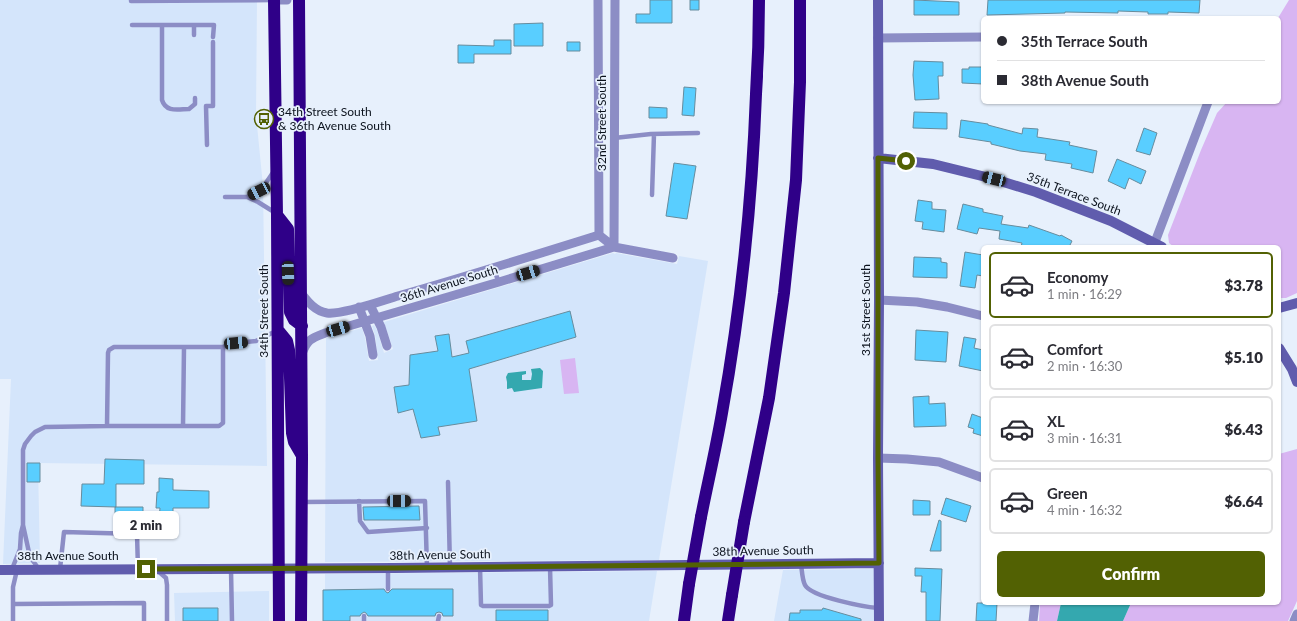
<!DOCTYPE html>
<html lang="en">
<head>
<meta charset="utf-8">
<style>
	body { margin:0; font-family:Lato,sans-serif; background:#f7f7f7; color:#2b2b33; height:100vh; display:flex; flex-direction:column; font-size:15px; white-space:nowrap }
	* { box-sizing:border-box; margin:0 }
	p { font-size:13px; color:#7c7c81 }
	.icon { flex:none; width:22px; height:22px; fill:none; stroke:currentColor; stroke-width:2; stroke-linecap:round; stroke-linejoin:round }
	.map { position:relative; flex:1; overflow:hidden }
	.drawer { position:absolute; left:981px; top:245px; width:300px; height:360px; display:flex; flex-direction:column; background:#fff; border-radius:6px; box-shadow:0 1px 3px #0004 }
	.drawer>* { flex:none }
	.guide { position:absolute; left:981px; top:16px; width:300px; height:88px; border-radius:6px; box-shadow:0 1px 3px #0004; display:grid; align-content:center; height:88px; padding:0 16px; background:#fff }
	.end { position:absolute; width:18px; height:18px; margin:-9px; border:5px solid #526103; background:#fff; box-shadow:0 0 0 2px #fff }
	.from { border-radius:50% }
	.bubble { position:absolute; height:28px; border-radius:6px; background:#fff; box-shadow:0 1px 3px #0004; font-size:13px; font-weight:800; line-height:28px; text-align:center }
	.car { position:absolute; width:12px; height:24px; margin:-12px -6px; border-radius:5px; box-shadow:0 0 3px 1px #0007; background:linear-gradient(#222 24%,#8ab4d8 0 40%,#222 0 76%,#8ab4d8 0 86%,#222 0) }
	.guide b { display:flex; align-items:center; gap:14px; height:38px; font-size:15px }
	.guide b+b { border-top:1px solid #e1e1e2 }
	.guide i { width:10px; height:10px; background:#2b2b33 }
	ul { padding:7px 0 0; list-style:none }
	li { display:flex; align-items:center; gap:12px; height:66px; margin:0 8px 6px; padding:0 8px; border:2px solid #e1e1e2; border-radius:6px }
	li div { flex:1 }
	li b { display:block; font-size:15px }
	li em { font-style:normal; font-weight:800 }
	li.on { border-color:#526103 }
	li>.icon { width:36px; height:36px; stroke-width:1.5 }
	.action { display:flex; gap:8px; margin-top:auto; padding:8px 16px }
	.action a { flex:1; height:46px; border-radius:6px; background:#526103; color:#fff; font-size:16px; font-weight:800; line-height:46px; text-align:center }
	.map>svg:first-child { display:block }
</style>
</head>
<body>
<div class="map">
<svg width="1297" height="621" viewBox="0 0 1297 621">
	<rect width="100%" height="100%" fill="#e7f0fc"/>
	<path fill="#d4e5fb" d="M0,0H257L256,115L263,186L267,466L38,463L40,563L3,564L11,379H0Z
		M613,253L615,254L616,253L677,264L679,256L708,261L659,560L325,562L326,338L362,328L365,338L369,361L378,360L375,335L372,326L374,325L377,330L384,353L393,349L384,322Z
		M874,569V621H774L783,570Z
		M657,571L649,621H325V574Z
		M269,591V621H175L174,593Z"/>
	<path fill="#d8b5f2" d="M1289,0H1297V293L1286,298H1279V247H1174L1169,243L1168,235L1201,150L1217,113L1227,102H1279V18H1278Z
		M575,358L579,393L564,394L560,360Z
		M1297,449V601L1288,621H1123L1131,603H1279V454Z
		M1040,603H1061L1057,621H1039Z"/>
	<path fill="#34a8af" d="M540,368L543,371L542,388L514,392L512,388L507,389V382L506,377L508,373L526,371V374L522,375V380H531L532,374L531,369Z
		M1061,603H1131L1123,621H1057Z"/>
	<path fill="#59ceff" stroke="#678c9d" d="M650,0H672V23H636V14H650Z
		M690,0H699V10H690Z
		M914,0L959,2V15H914Z
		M988,0H1200L1199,13L1168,12V14H1148V12L1118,11V13L1065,12V13L987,15Z
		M543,23V46H514V24Z
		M494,40H511V54H474V63H458V45L494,46Z
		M567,42H580V51H567Z
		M914,61L943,62V76H938L939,99L915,100L913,75Z
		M969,67H983V84L962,83V69H969Z
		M684,87L696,88L694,116L682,115Z
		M649,107L667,108V118H649Z
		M914,112L947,113V129L913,128Z
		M961,120L988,124V125L1022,134L1023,128L1038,129L1037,137L1070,142L1069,145L1097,151L1093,173L1071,168L1072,164L1045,160L1046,154L1020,151L991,144V142L959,137Z
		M1144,128L1157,133L1150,155L1136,151Z
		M1117,159L1146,171L1141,184L1129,178L1125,189L1108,181Z
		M674,163L696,166L687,219L666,216Z
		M918,200L932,202V209L946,210L944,232L922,229L923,222L915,221Z
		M963,204L983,209V212L1003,216L1001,224L1028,228L1029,225L1060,236L1061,235L1072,241L1069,247H1021L1022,243L999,239L1000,231L979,228L977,234L957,229Z
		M965,252L983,255V276L977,275L975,288L960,286Z
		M914,257L941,258V262L947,263V278L913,277Z
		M570,311L576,337L469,369L477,421L438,427L440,435L421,438L413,409L398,413L394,387L409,385L410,355L438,351L435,336L449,334L452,357L469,353L466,341Z
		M916,330L948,332L946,362L915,360Z
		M964,337L976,339L974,348L983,350V371L959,366Z
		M929,396V404L945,403L946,426L914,427L913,397Z
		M972,414L983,418V436L973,433L974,429L968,427Z
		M105,459L144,460V484H116V507L81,506L82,484H104Z
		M27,463H40V482H27Z
		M159,478L173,479V490L209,491V508H173V520H159L160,508H156L157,492H159Z
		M946,498L971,506L966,522L941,514Z
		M913,500L930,501V515H913Z
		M419,506L420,520H364L363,507Z
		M115,507H143V521H115Z
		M939,520L941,521V551H930Z
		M915,568L942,569L940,621H926V592H921L922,576H915Z
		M384,589L386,592L388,593L392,589H453V616H443L442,613L439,612L436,613L435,616H368L366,613L364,612L361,614L360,616H350V621H323V590Z
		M977,603H997L996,621H976Z
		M183,608H218V621H183Z
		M823,608L861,619V621H789L790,613H800V610H822Z
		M496,610H548V621H496Z"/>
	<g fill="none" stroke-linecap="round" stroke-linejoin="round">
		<path stroke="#8c8dc5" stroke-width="4.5" d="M131,1L274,0
			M132,25H214L213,37
			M162,25V100C166,113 179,109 189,109L195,104V98
			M194,25V35
			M614,138L651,134L698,133
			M207,145L206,106H213V42
			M652,195L654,134
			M225,197H247L258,202L274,212
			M247,197C262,190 265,185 274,171
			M493,268L499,282
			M107,426H219L223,423V347
			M183,426L184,347
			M448,482L450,568
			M359,501L360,521L368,532L427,528
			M302,502L425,501L427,568
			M23,525V450L25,444L31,436L35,432L45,427L107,426L108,353L109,350L114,347H223L236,343L256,341L276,331
			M801,564C802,570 802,579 805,585C811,597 865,607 878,608
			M480,567L481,605L483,606H549L551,605L550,567
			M388,568V589
			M12,569L20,549L21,533L23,525L30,557L39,569
			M60,569L64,532L137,534L138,569
			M231,569L232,621
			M17,570L13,587V604L144,603V621
			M158,571L166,578L167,585V621
			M13,604V621
			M364,616V621
			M438,621L439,616"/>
		<path stroke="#8c8dc5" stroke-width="9" d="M274,0H287
			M598,0L599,235
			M878,38L983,37
			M599,235L614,247L673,258
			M1155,242L1208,102
			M614,247L615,0
			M301,293C308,302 315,311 327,313C342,315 381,301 398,296C465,277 532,256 599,235
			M879,300L917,302L947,307L983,316
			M370,305L381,327L387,346
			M359,307L370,336L373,355
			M302,354C307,339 312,338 325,333L499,282L614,247
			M878,458L907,459L939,462L983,478
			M1033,621L1035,603
			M1294,621L1297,614"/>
		<path stroke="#605cad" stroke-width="10" d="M878,0L879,300L878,458L879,621
			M878,158L933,164L994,179L1036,192L1111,221L1162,247
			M1279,308L1297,303
			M1279,348L1292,369L1297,382
			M0,570L395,568L879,563"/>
		<path stroke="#2f0088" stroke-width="12" d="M274,0L277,215L279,621
			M299,0L302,457L301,621
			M277,215L288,229L290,312L294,320L302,326
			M278,330L287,341L289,350L292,433L294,442L301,454
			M701,517C708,482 716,448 722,413C741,308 752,201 756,94C758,63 759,31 759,0
			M744,522L769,398L784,293L796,180L800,82V0
			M684,621L689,584
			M728,621L732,595"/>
		<path stroke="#2f0088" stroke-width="12" d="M689,584L701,517
			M732,595L744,522"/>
	</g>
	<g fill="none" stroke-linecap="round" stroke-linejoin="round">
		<path stroke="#526103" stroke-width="5" d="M146,569L395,568L879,563L878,458V158L906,161"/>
	</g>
	<defs>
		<g id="bus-ring" transform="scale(1)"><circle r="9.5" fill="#e7f0fc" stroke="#526103" stroke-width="1.5"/><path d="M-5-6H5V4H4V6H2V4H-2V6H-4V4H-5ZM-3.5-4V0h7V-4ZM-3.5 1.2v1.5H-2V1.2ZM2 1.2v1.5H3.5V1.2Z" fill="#526103"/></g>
	</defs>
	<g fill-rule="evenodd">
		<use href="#bus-ring" x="264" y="119"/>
	</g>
	<g text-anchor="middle" stroke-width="3.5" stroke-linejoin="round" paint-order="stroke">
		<g font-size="12" fill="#0a111c" stroke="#e7f0fc" text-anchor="start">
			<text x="278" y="116">34th Street South<tspan x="278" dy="14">&amp; 36th Avenue South</tspan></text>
		</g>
		<g font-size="12" fill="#0a111c" stroke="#e7f0fc">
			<text transform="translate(602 123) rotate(-90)" y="4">32nd Street South</text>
			<text transform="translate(1074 194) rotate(21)" y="4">35th Terrace South</text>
			<text transform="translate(449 284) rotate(-17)" y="4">36th Avenue South</text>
			<text transform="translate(866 310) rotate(-90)" y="4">31st Street South</text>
			<text transform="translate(264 311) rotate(-90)" y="4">34th Street South</text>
			<text transform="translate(763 551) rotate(-1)" y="4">38th Avenue South</text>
			<text transform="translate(440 555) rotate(-1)" y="4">38th Avenue South</text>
			<text x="68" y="560">38th Avenue South</text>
		</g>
	</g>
</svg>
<i class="end from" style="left:906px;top:161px"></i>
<i class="end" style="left:146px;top:569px"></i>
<div class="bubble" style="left:113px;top:511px;width:66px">2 min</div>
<i class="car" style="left:994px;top:179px;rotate:284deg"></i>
<i class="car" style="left:259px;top:191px;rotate:244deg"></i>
<i class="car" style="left:288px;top:273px;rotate:178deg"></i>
<i class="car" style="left:528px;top:273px;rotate:73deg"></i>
<i class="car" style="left:338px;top:329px;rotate:74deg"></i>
<i class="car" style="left:236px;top:343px;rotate:85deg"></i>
<i class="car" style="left:399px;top:501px;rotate:90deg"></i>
<div class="guide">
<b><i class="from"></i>35th Terrace South</b>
<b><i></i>38th Avenue South</b>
</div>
<section class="drawer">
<ul>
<li class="on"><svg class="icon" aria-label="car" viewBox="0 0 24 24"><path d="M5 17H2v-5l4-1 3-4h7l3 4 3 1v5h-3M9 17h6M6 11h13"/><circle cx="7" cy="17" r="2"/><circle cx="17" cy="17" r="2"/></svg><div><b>Economy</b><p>1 min · 16:29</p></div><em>$3.78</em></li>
<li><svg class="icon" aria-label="car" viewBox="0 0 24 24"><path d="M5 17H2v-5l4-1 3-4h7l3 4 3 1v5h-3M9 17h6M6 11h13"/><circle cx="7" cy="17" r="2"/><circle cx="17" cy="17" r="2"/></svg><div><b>Comfort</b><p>2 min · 16:30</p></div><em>$5.10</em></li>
<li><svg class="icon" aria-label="car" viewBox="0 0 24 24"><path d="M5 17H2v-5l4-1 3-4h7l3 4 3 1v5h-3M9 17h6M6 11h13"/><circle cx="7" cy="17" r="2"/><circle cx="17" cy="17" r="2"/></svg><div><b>XL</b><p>3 min · 16:31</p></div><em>$6.43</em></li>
<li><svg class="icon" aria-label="car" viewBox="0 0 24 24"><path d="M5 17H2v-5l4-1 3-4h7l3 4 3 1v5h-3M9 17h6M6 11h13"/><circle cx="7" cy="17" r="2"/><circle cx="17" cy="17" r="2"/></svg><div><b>Green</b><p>4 min · 16:32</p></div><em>$6.64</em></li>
</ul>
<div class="action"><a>Confirm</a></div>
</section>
</div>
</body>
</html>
